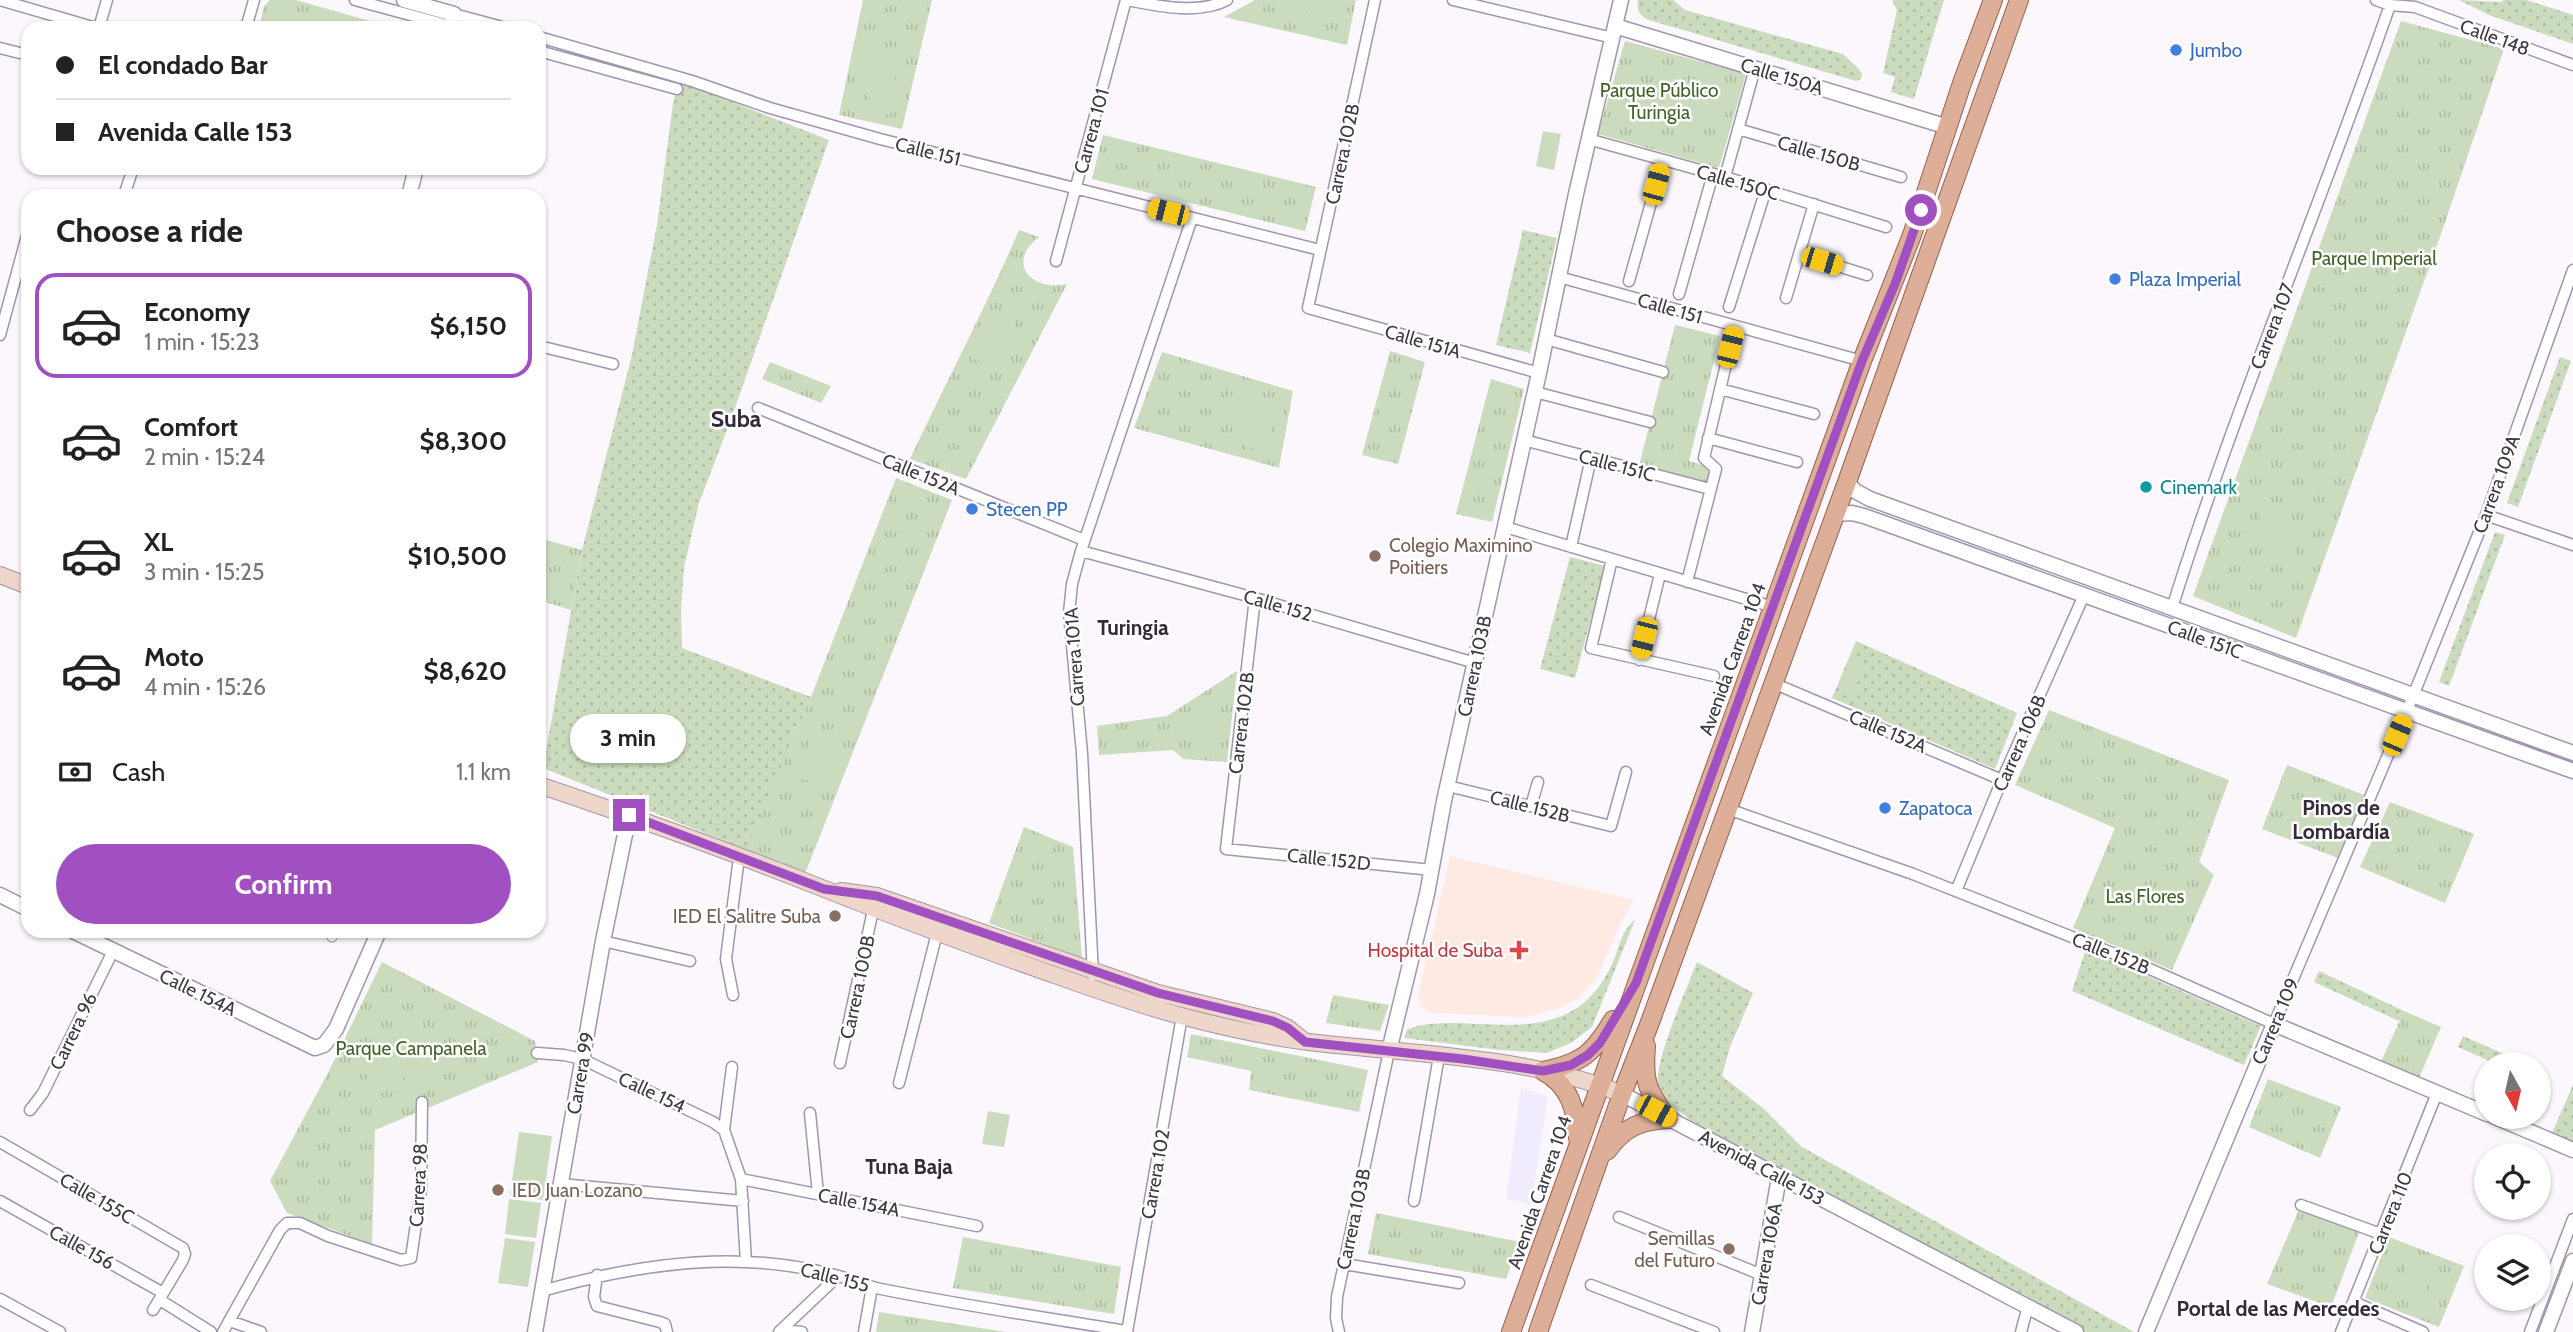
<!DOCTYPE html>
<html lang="en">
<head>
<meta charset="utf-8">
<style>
	body { margin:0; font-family:Cabin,sans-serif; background:#f2f2f2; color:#222; height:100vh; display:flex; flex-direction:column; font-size:26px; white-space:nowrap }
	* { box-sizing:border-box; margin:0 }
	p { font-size:23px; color:#767676 }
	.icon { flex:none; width:38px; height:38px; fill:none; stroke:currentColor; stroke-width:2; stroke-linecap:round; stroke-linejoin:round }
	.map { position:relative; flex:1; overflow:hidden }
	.panel { position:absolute; left:21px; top:189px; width:525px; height:749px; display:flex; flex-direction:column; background:#fff; border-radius:21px; box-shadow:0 2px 5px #0004 }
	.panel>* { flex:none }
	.banner { position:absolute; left:21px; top:21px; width:525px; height:154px; border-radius:21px; box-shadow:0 2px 5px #0004; display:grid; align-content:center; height:154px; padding:0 35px; background:#fff }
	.needle { width:46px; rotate:172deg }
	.tools { position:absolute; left:2474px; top:1052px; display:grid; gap:14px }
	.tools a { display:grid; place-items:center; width:77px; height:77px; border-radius:50%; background:#fff; box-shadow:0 2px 5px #0004; font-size:35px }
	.end { position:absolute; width:32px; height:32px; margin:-16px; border:9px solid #a050c0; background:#fff; box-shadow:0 0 0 4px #fff }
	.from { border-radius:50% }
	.bubble { position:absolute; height:49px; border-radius:24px; background:#fff; box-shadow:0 2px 5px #0004; font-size:23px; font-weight:700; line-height:49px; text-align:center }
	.car { position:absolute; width:21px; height:42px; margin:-21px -10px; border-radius:9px; box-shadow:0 0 5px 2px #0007; background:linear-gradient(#f5c518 24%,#345 0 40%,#f5c518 0 76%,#345 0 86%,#f5c518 0) }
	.banner b { display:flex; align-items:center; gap:24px; height:66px; font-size:26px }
	.banner b+b { border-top:2px solid #e0e0e0 }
	.banner i { width:18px; height:18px; background:#222 }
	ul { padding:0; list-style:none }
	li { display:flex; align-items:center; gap:21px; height:105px; margin:0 14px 10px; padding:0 21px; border:4px solid transparent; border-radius:21px }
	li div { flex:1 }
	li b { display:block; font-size:26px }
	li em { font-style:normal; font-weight:700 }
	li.on { border-color:#a050c0 }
	li>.icon { width:63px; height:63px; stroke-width:1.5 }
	h2 { padding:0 35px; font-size:32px; line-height:84px }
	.pay { display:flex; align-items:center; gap:18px; height:77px; padding:0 35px; font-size:26px }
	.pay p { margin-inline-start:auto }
	.cta { display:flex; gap:14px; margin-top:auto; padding:14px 35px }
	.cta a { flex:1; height:80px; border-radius:42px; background:#a050c0; color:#fff; font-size:28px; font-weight:700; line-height:80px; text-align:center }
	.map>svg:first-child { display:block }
</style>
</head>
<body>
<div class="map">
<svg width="2573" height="1332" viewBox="0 0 2573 1332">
	<defs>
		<pattern id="grass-dots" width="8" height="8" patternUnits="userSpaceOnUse" patternTransform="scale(1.75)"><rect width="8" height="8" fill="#cadbbe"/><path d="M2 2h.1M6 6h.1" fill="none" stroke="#afbda4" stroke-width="1.8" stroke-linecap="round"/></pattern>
		<pattern id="park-tufts" width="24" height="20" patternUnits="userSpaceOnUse" patternTransform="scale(1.75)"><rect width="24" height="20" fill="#cadbbe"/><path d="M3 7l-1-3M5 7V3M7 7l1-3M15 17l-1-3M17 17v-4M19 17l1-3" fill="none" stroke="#afbda4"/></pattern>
	</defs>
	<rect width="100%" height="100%" fill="#fbf7fc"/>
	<path fill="#f1ecfd" d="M1521,1088L1548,1096L1531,1205L1506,1198Z"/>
	<path fill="#feeae2" d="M1450,856L1634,900L1621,922L1597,978L1578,999L1559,1008L1527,1017L1432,1013L1421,1007L1418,996Z"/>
	<path fill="url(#grass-dots)" d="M1638,0H1673L1685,10L1843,54L1858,68L1862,74L1861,79L1856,81L1649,20C1640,16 1636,10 1638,0Z
		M1892,0H1944L1914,99L1891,92L1895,77L1883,73L1897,10Z
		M2459,0L2502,2L2503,0H2527L2573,15V44L2489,15Z
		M679,81L829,140L730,422L699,503L684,567L681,609L682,648L811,697L747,850L543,768L582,550L632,355L657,225L673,103Z
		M1523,230L1557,238L1530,353L1496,345Z
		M2560,357L2571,361L2518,507L2507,503Z
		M2495,532L2505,535L2449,686L2439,682Z
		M1570,557L1605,566L1575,678L1540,669Z
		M1856,641L2017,713L1995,769L1832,698Z
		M1635,920L1592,1027L1571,1043L1546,1053L1500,1050L1404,1038L1407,1030C1421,1023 1434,1024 1449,1023C1490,1023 1535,1032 1572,1011C1592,1000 1607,978 1615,957C1621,942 1622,930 1635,920Z
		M2086,949L2261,1026L2244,1065L2072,991Z
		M1697,962L1753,993L1730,1047L1722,1076L1764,1109L1802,1147L2134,1332H2084L1690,1120C1681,1111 1664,1101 1659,1088C1651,1066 1688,987 1697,962Z
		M2319,971L2404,1011L2399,1021L2314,982Z
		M2463,1036L2527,1064H2496L2458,1047Z
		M2573,1085V1142L2552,1133Z"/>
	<path fill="url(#park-tufts)" d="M270,0H296L394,28H259L264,6Z
		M863,0H932L902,129L839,115Z
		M1255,0H1356L1347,45L1224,17Z
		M2401,21L2504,49L2441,234L2296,638L2193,596Z
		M1625,41L1746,74L1719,168L1598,134Z
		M1103,135L1316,187L1305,231L1092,179Z
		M1019,230L1039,237C1006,262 1030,292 1067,284L966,479L910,459C946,382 986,307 1019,230Z
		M1675,325L1720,336L1689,461L1716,469L1710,489L1638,470Z
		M1390,351L1425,362L1398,464L1362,455Z
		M1162,352L1293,391L1279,468L1134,428Z
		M770,362L831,386L821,403L762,379Z
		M1491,379L1524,389L1492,522L1456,514Z
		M896,478L952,500L805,874L746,851L811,697Z
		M539,538L582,550L571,610L539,600Z
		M1237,671L1227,762L1183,759L1173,750L1099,755L1097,726L1167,716Z
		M2049,710L2229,780L2199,862L2214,875L2172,970L2073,928L2115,828L2015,785Z
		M2287,765L2364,795L2338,858L2262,829Z
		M2390,802L2474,834L2445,903L2360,867Z
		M1024,827L1073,847L1082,958L989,923Z
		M382,962L535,1041L538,1062L375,1130L372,1244L287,1213L270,1181L330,1069Z
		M1333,995L1389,1005L1380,1031L1326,1023Z
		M2404,1011L2441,1027L2419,1078L2381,1062Z
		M1191,1034L1368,1070L1359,1112L1249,1090L1251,1071L1187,1057Z
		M2268,1079L2341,1107L2320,1158L2249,1127Z
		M2301,1205L2361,1227L2331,1307L2267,1284Z
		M1376,1213L1520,1242L1506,1279L1368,1254Z
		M963,1237L1121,1267L1114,1314L953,1288Z
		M2389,1237L2464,1266L2439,1327L2365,1298Z
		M879,1312L1006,1332H876Z"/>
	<path fill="#cadbbe" d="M1299,0H1342L1338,19L1297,9Z
		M887,50L903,110L875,117L858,57Z
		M1660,93L1703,105L1697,129L1653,117Z
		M1543,131L1561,134L1554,170L1536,166Z
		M987,313L1016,322L1002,367L973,359Z
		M1255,386L1275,439L1246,450L1226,397Z
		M2289,510L2297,559L2267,564L2259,514Z
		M1850,660L1865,665L1852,695L1838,689Z
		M1195,710L1222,712L1217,758L1190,755Z
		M811,735L839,741L829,786L801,779Z
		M413,1034L444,1080L419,1097L405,1077L380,1094L352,1055L378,1037L388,1050Z
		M988,1111L1010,1115L1004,1147L982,1144Z
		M519,1132L552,1136L543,1200L510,1195Z
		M509,1199L541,1203L536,1238L505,1234Z
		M505,1238L535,1242L528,1287L498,1283Z
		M2412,1253L2437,1263L2419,1307L2394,1296Z"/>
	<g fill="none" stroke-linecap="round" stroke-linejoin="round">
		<g stroke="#a395ab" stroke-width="11">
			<path id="pedestrian" d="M332,937L335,931"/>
		</g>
		<g stroke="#a395ab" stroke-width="13">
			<path id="minor" d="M0,0L96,28
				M355,0L458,28
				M1127,0C1158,6 1198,15 1227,0
				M1375,0L1308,308L1539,373
				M1453,0L1613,38
				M2376,0L2390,5L2415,7L2573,65
				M454,14L506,28
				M99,28L107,0
				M246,28L254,0
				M539,37L692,81L770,108L880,139L1320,250
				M0,48L28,55
				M539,51L677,89
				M1738,129L1901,177
				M1588,139L1725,177L1886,227
				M1725,177L1755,68
				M124,196L133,168
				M1799,254L1867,275
				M1056,261L1126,0
				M1559,277L1862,361
				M1629,281L1663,160
				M1679,294L1713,174
				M1786,298L1814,204
				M1729,307L1766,189
				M0,335L28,232
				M1546,339L1663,372
				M539,346L613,364
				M1720,389L1814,414
				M1535,392L1650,422
				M758,408L1084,540
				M1708,438L1797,462
				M1524,440L1710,489
				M2486,515L2573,545
				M1505,527L1773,607
				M1571,547L1591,458
				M1081,551L1255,598L1475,663
				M1612,559L1591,648L1714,676
				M1687,582L1716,469L1704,458L1735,326
				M1255,598L1226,849L1432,870
				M2172,608C2236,404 2320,207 2390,5
				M1639,660L1660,574
				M1773,683L2002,780
				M1448,786L1611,826L1626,772
				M1531,806L1538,782
				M1728,809L1913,874L2125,958L2274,1024L2413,696L2486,515L2573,270
				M1956,891L2002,780L2084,595
				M603,941L690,961
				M1093,975L1082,753L1069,613L1072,584L1081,551L1192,218
				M733,995L726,959L739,857
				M537,1053L564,1055L582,1059L713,1122L724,1130
				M840,1063L873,910
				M732,1067L724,1130L741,1179L746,1262
				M899,1083L937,933
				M30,1110L43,1093L113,951
				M810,1113L818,1194
				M0,1142L183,1248L185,1254L183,1260L153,1310
				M741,1179L977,1226
				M561,1184L743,1201
				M0,1201L163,1293
				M1414,1201L1439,1056
				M2301,1205L2381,1234
				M1619,1217L1762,1275
				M1344,1264L1459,1283
				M597,1275L594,1297L597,1306L660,1322L665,1324L667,1332
				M1591,1285L1714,1332
				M542,1291C609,1272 677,1259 746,1262C774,1263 803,1267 830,1274C846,1277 861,1284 876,1288C959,1305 1043,1317 1127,1331
				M0,1299L60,1332
				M160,1300L211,1332
				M2354,1302L2423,1332
				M230,1321L261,1332
				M781,1330L802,1332
				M223,1332L280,1230L287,1223H300L328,1236L401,1260L411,1258L421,1190L422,1102
				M779,1332L838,1276
				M864,1332L872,1287
				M1127,1332L1182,1016
				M1339,1332L1336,1318L1337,1297L1389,1051
				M2021,1332L2028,1306
				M2341,1332L2437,1093
				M2530,1332L2573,1219"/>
		</g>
		<g stroke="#a395ab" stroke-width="17">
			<path id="tertiary" d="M404,0L454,14L451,28
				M1615,26L1948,127
				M409,196L416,168
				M1847,482L1855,491L1870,499L2573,753
				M1835,514L1852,513L1864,516L2573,771
				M0,895L28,909
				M73,931L315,1048L324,1045L336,1029L379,931
				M1389,1051L1427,894L1444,801L1539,373L1576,194L1621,0
				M1622,1094L2076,1332
				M2493,1116L2573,1150
				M535,1332L603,941L629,815
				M1752,1332L1779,1177
				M2146,1332L2274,1024L2487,1114
				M2546,1332L2573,1261"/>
		</g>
		<g stroke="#a395ab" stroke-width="18">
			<path id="secondary" d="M0,575L28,586
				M539,785C634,817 729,851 822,888C893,916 963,943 1035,968C1083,985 1131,1003 1181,1016C1223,1027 1266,1037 1309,1042C1408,1054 1530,1056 1622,1094
				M841,891L877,896L1158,993L1273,1021L1288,1028L1303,1040"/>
		</g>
		<g stroke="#97624d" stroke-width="20">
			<path id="primary" d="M1646,1046C1643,1080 1647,1093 1669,1119
				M1543,1071C1582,1063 1593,1054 1613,1020
				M1543,1071C1570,1085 1576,1110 1578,1138
				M1607,1151C1624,1127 1641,1120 1669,1119
				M1511,1332L1862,361L1912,235L1962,83L1993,0
				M1538,1332L1622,1094L1649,1025L1847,482L2019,0"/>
		</g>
		<use href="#pedestrian" stroke="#fff" stroke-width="9"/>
		<use href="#minor" stroke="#fff" stroke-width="10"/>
		<use href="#tertiary" stroke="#fff" stroke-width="14"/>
		<use href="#secondary" stroke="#eed6cb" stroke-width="16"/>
		<use href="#primary" stroke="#ddae98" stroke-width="18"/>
	</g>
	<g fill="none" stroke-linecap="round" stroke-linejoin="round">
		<path stroke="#a050c0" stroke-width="9" d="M629,815L824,889L877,896L1158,993L1273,1021L1288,1028L1305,1042L1463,1059L1543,1071L1571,1065L1588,1055L1600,1043L1636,983L1862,361L1895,284L1921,210"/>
	</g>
	<g fill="#3f7fe0" stroke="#fff" stroke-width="2.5">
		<circle cx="2176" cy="50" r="7"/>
		<circle cx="2115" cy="279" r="7"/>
		<circle cx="972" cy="509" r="7"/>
		<circle cx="1885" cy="808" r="7"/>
	</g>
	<circle fill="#0f9aa8" stroke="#fff" stroke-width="2.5" cx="2146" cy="487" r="7"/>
	<g fill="#8d6e63" stroke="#fff" stroke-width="2.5">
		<circle cx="1375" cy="556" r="7"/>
		<circle cx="835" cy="916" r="7"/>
		<circle cx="498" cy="1190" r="7"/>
		<circle cx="1729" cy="1249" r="7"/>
	</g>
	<path fill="#e0444e" stroke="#fff" stroke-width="2.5" d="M1515.5 939.5h7v7h7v7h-7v7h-7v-7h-7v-7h7z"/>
	<g text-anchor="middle" stroke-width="5" stroke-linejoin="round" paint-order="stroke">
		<g font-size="19" fill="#3f3942" stroke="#fff">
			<text transform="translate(2495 37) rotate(20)" y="7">Calle 148</text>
			<text transform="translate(1782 76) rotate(17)" y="7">Calle 150A</text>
			<text transform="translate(1091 131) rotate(-75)" y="7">Carrera 101</text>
			<text transform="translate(928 151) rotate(14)" y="7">Calle 151</text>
			<text transform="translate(1819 153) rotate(16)" y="7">Calle 150B</text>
			<text transform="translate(1342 154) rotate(-78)" y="7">Carrera 102B</text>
			<text transform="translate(1738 182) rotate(16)" y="7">Calle 150C</text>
			<text transform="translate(1670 308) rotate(16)" y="7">Calle 151</text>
			<text transform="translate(2272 326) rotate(-69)" y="7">Carrera 107</text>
			<text transform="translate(1423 341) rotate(16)" y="7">Calle 151A</text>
			<text transform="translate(1617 465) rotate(15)" y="7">Calle 151C</text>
			<text transform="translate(921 474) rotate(22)" y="7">Calle 152A</text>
			<text transform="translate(2496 484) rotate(-70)" y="7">Carrera 109A</text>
			<text transform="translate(1278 605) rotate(16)" y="7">Calle 152</text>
			<text transform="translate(2205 639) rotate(20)" y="7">Calle 151C</text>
			<text transform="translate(1074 657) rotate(-94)" y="7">Carrera 101A</text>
			<text transform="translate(1732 659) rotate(-70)" y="7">Avenida Carrera 104</text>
			<text transform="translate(1474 666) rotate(-78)" y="7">Carrera 103B</text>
			<text transform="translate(1241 723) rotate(-83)" y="7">Carrera 102B</text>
			<text transform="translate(1888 731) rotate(23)" y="7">Calle 152A</text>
			<text transform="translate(2019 743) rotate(-66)" y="7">Carrera 106B</text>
			<text transform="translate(1530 806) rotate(14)" y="7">Calle 152B</text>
			<text transform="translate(1329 859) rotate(6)" y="7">Calle 152D</text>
			<text transform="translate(2111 953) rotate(22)" y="7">Calle 152B</text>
			<text transform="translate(857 987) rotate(-78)" y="7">Carrera 100B</text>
			<text transform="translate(198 992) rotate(26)" y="7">Calle 154A</text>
			<text transform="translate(2275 1021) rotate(-67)" y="7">Carrera 109</text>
			<text transform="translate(73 1031) rotate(-64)" y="7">Carrera 96</text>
			<text transform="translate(580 1073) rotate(-80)" y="7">Carrera 99</text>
			<text transform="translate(652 1092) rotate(25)" y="7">Calle 154</text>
			<text transform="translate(1762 1167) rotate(28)" y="7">Avenida Calle 153</text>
			<text transform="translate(1155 1174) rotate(-80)" y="7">Carrera 102</text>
			<text transform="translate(418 1185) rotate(-87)" y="7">Carrera 98</text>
			<text transform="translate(1539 1192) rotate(-71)" y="7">Avenida Carrera 104</text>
			<text transform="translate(97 1198) rotate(30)" y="7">Calle 155C</text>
			<text transform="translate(859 1202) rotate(11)" y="7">Calle 154A</text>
			<text transform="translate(2390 1213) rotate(-68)" y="7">Carrera 110</text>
			<text transform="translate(1353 1219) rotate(-78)" y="7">Carrera 103B</text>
			<text transform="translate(82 1247) rotate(29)" y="7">Calle 156</text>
			<text transform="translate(1766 1254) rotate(-80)" y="7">Carrera 106A</text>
			<text transform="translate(835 1277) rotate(14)" y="7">Calle 155</text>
		</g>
		<g font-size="19" fill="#366cbe" stroke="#fff" text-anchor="start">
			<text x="2190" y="57">Jumbo</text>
			<text x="2129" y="286">Plaza Imperial</text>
			<text x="986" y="516">Stecen PP</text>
			<text x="1899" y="815">Zapatoca</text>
		</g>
		<g font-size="19" fill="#43622a" stroke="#fff">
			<text x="1659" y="97">Parque Público<tspan x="1659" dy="22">Turingia</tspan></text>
			<text x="2374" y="265">Parque Imperial</text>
			<text x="2145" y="903">Las Flores</text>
			<text x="411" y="1055">Parque Campanela</text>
		</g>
		<g font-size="19" fill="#0d838f" stroke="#fff" text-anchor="start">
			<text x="2160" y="494">Cinemark</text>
		</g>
		<g font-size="19" fill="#785e54" stroke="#fff" text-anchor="start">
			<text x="1389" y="552">Colegio Maximino<tspan x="1389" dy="22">Poitiers</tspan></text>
			<text x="821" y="923" text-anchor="end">IED El Salitre Suba</text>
			<text x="512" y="1197">IED Juan Lozano</text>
			<text x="1715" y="1245" text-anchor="end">Semillas<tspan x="1715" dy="22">del Futuro</tspan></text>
		</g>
		<g font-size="19" fill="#be3a42" stroke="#fff" text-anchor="end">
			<text x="1503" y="957">Hospital de Suba</text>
		</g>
		<g font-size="21" font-weight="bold" fill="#35293b" stroke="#fff">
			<text x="1133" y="635">Turingia</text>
			<text x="2341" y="815">Pinos de<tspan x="2341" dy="24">Lombardía</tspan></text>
			<text x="909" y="1174">Tuna Baja</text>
			<text x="2278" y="1316">Portal de las Mercedes</text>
		</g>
		<g font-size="23" font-weight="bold" fill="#35293b" stroke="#fff">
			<text x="736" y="427">Suba</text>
		</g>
	</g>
</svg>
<div class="tools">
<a><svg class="needle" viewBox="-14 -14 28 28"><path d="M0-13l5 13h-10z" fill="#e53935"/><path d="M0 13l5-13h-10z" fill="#767676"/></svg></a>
<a><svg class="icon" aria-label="locate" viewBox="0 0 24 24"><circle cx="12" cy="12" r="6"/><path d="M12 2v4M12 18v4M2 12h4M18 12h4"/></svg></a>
<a><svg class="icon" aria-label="layers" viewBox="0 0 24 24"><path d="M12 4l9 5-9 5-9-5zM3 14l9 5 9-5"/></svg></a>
</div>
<i class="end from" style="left:1921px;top:210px"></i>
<i class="end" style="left:629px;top:815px"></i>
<div class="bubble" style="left:570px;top:714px;width:116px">3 min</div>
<i class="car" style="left:1656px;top:184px;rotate:15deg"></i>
<i class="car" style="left:1168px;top:212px;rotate:284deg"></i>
<i class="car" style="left:1822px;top:261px;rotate:107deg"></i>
<i class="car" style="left:1730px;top:347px;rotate:14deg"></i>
<i class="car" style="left:1644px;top:638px;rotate:194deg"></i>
<i class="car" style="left:2397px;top:735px;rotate:23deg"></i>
<i class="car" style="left:1656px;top:1111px;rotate:118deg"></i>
<div class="banner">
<b><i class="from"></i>El condado Bar</b>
<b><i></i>Avenida Calle 153</b>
</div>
<section class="panel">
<h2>Choose a ride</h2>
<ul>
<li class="on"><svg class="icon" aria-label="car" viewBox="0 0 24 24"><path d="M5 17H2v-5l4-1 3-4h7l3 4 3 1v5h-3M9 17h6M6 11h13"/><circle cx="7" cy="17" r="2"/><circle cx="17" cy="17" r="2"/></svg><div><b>Economy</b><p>1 min · 15:23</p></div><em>$6,150</em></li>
<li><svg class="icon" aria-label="car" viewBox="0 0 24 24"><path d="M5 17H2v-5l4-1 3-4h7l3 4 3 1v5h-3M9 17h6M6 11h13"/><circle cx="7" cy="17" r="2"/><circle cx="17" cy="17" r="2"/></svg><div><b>Comfort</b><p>2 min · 15:24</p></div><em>$8,300</em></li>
<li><svg class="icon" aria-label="car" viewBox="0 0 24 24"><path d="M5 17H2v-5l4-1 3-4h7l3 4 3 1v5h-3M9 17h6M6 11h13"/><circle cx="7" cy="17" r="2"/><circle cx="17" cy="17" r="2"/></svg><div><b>XL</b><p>3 min · 15:25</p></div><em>$10,500</em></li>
<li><svg class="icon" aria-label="car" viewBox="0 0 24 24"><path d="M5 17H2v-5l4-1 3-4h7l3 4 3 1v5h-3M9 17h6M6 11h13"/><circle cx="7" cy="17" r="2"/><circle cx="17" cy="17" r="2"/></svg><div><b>Moto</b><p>4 min · 15:26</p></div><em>$8,620</em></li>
</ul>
<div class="pay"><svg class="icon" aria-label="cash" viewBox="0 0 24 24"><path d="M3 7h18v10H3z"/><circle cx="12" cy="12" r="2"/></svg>Cash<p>1.1 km</p></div>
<div class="cta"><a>Confirm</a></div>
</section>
</div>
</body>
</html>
